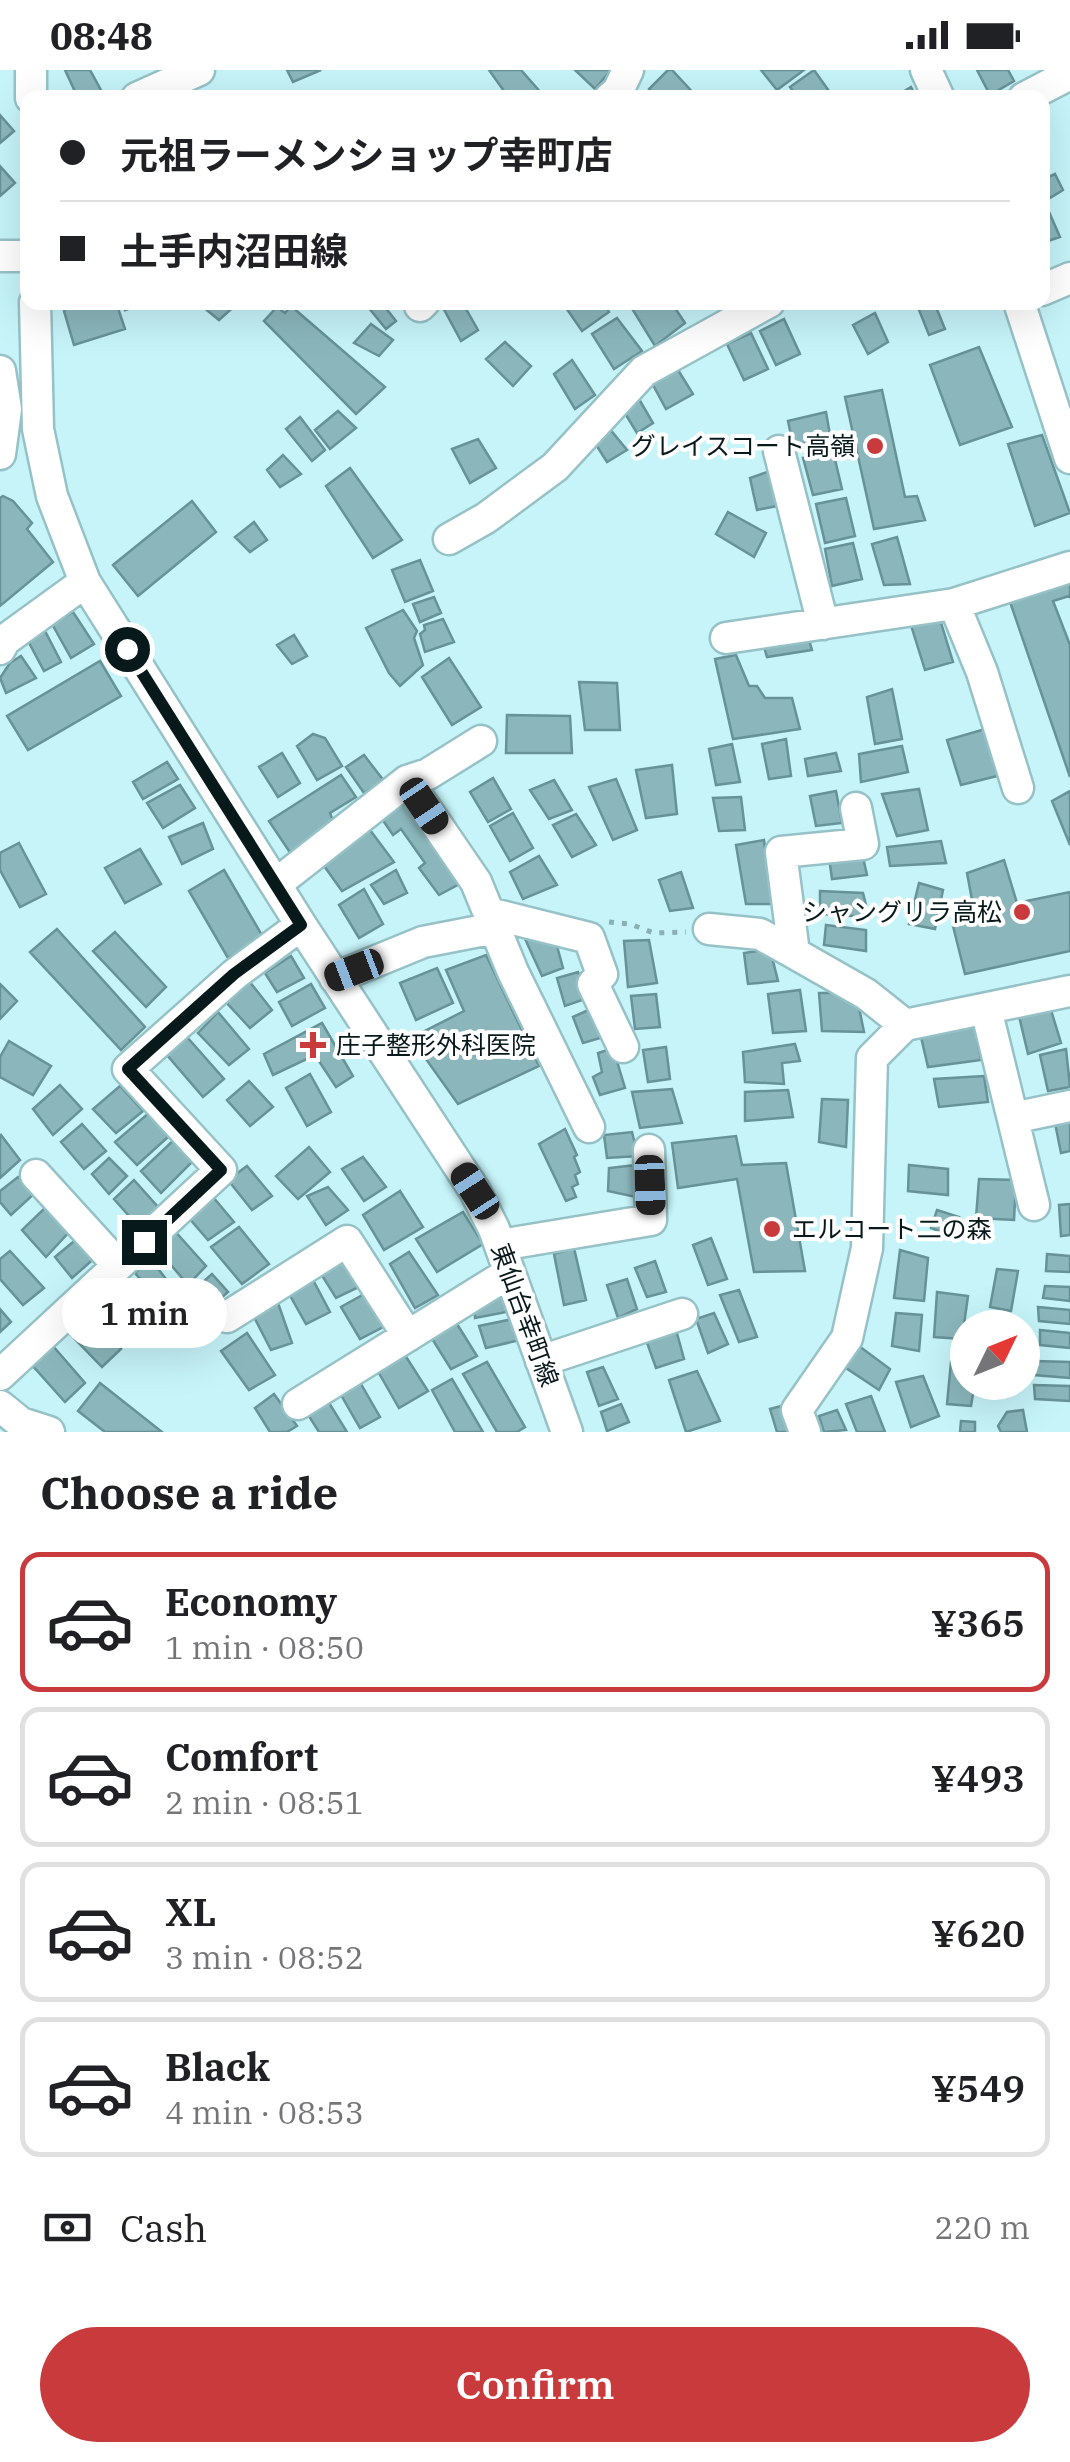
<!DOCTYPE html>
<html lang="en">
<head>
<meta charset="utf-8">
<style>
	body { margin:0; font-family:"IBM Plex Serif","Noto Sans JP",serif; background:#f2f2f2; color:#202124; height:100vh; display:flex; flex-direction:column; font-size:38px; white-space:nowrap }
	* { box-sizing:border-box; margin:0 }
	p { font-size:32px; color:#757577 }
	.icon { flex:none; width:55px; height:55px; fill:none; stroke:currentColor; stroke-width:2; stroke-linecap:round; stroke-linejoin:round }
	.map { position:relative; height:1362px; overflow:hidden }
	.panel { display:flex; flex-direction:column; background:#fff; flex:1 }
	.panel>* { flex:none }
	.top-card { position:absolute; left:20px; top:20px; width:1030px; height:220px; border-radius:20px; box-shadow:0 10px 40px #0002; display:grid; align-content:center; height:220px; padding:0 40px; background:#fff }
	.needle { width:65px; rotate:47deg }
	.fabs { position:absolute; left:950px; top:1240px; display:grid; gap:20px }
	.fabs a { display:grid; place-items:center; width:90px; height:90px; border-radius:50%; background:#fff; box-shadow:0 10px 40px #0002; font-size:50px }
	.end { position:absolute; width:45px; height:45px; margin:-22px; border:12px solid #08191b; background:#fff; box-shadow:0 0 0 5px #fff }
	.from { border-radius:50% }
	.bubble { position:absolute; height:70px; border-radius:35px; background:#fff; box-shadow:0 10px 40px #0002; font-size:32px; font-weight:600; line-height:70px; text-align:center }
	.car { position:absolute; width:30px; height:60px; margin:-30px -15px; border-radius:12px; box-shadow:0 0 8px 2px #0007; background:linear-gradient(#222 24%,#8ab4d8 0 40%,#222 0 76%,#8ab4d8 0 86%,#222 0) }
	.top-card b { display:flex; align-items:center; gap:35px; height:95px; font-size:38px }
	.top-card b+b { border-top:2px solid #e0e0e0 }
	.top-card i { width:25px; height:25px; background:#202124 }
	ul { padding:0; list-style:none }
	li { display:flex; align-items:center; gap:30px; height:140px; margin:0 20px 15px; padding:0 20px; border:5px solid #e0e0e0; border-radius:20px }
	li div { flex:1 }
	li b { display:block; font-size:38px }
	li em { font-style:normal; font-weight:600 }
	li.active { border-color:#c93a3c }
	li>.icon { width:90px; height:90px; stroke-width:1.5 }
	h2 { padding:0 40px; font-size:45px; line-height:120px }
	.pay { display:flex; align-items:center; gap:25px; height:110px; padding:0 40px; font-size:38px }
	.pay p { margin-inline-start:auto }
	.action { display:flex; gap:20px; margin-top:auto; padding:20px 40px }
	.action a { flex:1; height:115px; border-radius:60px; background:#c93a3c; color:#fff; font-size:40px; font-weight:600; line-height:115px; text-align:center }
	.status { display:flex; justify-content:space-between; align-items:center; height:70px; padding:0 50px; background:#fff; direction:ltr }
	.status svg { height:28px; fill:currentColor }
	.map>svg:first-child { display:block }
</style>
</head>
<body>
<div class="status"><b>08:48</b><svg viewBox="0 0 49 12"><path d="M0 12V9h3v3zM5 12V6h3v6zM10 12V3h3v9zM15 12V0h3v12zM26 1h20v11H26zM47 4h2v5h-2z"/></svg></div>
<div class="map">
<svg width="1070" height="1362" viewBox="0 0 1070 1362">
	<rect width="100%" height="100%" fill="#c6f4f9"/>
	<path fill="#8bb7bc" stroke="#679297" stroke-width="2.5" d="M65,0H90L102,22L78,28Z
		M287,0H321L293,12Z
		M489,0H521L543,25L522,28L519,22L509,28Z
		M575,0H611L595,19Z
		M668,0H672L698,28H657L649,19Z
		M761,0H804L777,20Z
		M814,0L834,28H798L790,17Z
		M977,0H1008L1014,11L990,25Z
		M911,17L917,28H893Z
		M0,45L14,61L0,73Z
		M0,96L15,113L0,126Z
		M1055,104L1063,120L1050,128L1042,110Z
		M1046,135L1060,167L1042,173V137Z
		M67,232H116L125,259L74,275L64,241L68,237Z
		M123,232H148L125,240Z
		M197,232H239L219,250Z
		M364,232H381L396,251L386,259Z
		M440,232H462L478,260L461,271Z
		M562,232H603L609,242L582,261Z
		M628,232H671L685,253L655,276Z
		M924,232H934L945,259L929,265L917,235Z
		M291,236L385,317L356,344L264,251L277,237L285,243Z
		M875,243L888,272L868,284L853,255Z
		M617,248L642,281L614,299L592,264Z
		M784,249L800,284L776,295L760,261Z
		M371,254L393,270L379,286L354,273Z
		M751,263L768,299L744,310L727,274Z
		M505,272L531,296L513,316L486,289Z
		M979,277L1012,357L960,375L930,295Z
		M572,290L595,325L575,339L554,304Z
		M678,300L693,324L666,339L652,313Z
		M882,320L905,427L917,426L925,450L874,459L845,327Z
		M639,329L653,353L637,363L623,340Z
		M338,341L356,358L330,379L315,360Z
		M826,342L831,371L793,375L788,351Z
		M300,347L325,380L312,391L286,359Z
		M609,358L627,380L607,392L593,370Z
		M1042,365L1070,443L1035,456L1008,374Z
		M478,369L496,398L470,413L452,379Z
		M833,381L842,419L813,425L803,388Z
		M283,385L301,404L280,417L267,400Z
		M350,398L402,470L373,488L326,416Z
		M770,401L782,435L757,440L750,408Z
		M3,426L13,431L32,453L27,459L53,492L0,536V428Z
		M846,428L855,466L825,473L816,434Z
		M192,431L216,462L138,526L113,495Z
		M728,442L766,463L754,487L716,464Z
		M254,452L267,470L250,482L235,467Z
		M897,467L910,514L884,515L872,474Z
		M853,473L862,509L832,516L825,479Z
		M420,490L433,521L405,532L392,500Z
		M1070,509V528L1069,526L1053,531L1070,575V707L1009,529Z
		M434,527L441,543L420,552L413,534Z
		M403,540L417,561L414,568L423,595L400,616L389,603L366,558Z
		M73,542L94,574L71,588L52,554Z
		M938,543L953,592L925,600L910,552Z
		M443,549L454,572L425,582L420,564L425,560L424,555Z
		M44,559L61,592L44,601L27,569Z
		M807,563L812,580L767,587L762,570Z
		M294,565L307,586L292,594L277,575Z
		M736,585L749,616H757L765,628H792L800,659L733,669L715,589Z
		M21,586L36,608L6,623L0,608L10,593Z
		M449,588L481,637L452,655L422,607Z
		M100,591L121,626L28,680L7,646Z
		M579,612L617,613L620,660H585Z
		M892,619L902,669L875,674L867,627Z
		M507,645L570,646L572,683H506Z
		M985,659L997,706L961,715L947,670Z
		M313,664L325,668L342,696L317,710L297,676Z
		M786,669L791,706L769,709L762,674Z
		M732,674L740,712L716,715L709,679Z
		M902,676L908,702L861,712L859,684Z
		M282,683L300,713L278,727L259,697Z
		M836,683L841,701L808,706L805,689Z
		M364,685L384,711L364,723L346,697Z
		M167,692L178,709L143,729L133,712Z
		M672,695L677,744L646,748L636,700Z
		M341,705L356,727L330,743L334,753L293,787L269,751Z
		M493,708L511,739L488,752L470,722Z
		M616,709L637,760L613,770L589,717Z
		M554,710L572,740L549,749L530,720Z
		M180,715L195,738L163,758L147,733Z
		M919,719L928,760L897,766L882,724Z
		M836,721L842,753L816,756L810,726Z
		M1070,721V775L1052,731Z
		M741,727L745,760L719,761L713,728Z
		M411,728L465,811L439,825L419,798L425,793L401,759L393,765L382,749Z
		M513,743L533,778L510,791L490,756Z
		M576,744L596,775L572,787L553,755Z
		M203,753L213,779L182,794L169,767Z
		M370,760L394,792L342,821L322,793Z
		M764,770L772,834H746L736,775Z
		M941,771L946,793L890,796L887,777Z
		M19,773L46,824L20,837L0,800V783Z
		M140,779L161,814L125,833L105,798Z
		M862,783L867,805L832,809L829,788Z
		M539,786L557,815L523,829L510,802Z
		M1004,790L1017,833L1070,822V881L965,904L953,856L976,851L967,803Z
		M224,800L263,867L228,888L189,821Z
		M396,800L407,823L384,834L371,815Z
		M681,802L693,838L670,841L659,810Z
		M919,813L943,820L935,859L909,854Z
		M364,819L383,854L359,868L339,835Z
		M820,821L863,823L869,847L820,844Z
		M826,855L866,860V881L824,875Z
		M57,859L145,957L121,980L30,882Z
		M521,860L554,865L563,898L542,906Z
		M115,862L166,917L146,937L93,881Z
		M649,870L657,913L628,917L624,871Z
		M770,879L778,911L748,914L744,883Z
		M486,885L539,996L458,1034L411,968L464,941L446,900Z
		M291,886L304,908L277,922L265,903Z
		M437,898L453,933L416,950L400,913Z
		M578,902L588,928L565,936L557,908Z
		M249,911L272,940L250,958L225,931Z
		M0,914L17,931L0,949Z
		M311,914L325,938L292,956L279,932Z
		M800,920L806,961L773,963L768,924Z
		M819,923H856L864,962L822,961Z
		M656,924L660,957L635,959L631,926Z
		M593,938L607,966L583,973L573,947Z
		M1051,940L1061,973L1028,984L1019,946Z
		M218,942L249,979L229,995L198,963Z
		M322,953L353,1006L336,1017L315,985L273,1005L264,984Z
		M974,955L981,990L928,997L921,967Z
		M187,967L224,1009L203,1027L167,985Z
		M9,971L51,996L33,1025L0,1007V987Z
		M795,974L800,991L782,993L784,1014L745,1012L743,982Z
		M666,977L670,1009L648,1012L643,980Z
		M613,978L625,1018L600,1025L593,1007L602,1002L598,983Z
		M1066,979L1070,1017L1048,1021L1040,985Z
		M310,1004L331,1042L307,1056L286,1018Z
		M984,1006L988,1032L939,1037L934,1009Z
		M249,1011L273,1037L250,1056L227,1030Z
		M60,1015L82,1039L53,1065L33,1039Z
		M120,1016L143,1041L116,1063L93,1039Z
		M672,1019L682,1053L640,1058L632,1022Z
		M788,1020L793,1047L745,1051V1022Z
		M822,1029L848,1030L846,1077L819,1072Z
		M150,1042L169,1066L137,1095L115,1072Z
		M1070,1046V1081L1061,1083L1054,1048Z
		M82,1054L106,1081L84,1099L61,1072Z
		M565,1059L577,1085L574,1087L580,1102L575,1105L578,1114L572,1117L576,1127L566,1131L539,1074Z
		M632,1062L638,1086L607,1088L604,1065Z
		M1,1065L20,1090L0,1108V1066Z
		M178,1066L197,1087L161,1123L141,1101Z
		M736,1066L742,1095L786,1093L805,1201L754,1202L737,1109L678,1118L672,1073Z
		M309,1077L330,1102L298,1129L276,1106Z
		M363,1087L386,1117L364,1131L342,1099Z
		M109,1088L127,1106L109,1124L92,1104Z
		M636,1095V1127L608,1121L609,1098Z
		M909,1095L948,1099V1125L908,1121Z
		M247,1096L272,1126L252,1140L228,1110Z
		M18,1107L36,1122L11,1145L0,1132V1121Z
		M979,1109L1016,1110L1014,1150L976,1148Z
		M134,1110L158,1137L138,1156L114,1129Z
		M328,1117L348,1140L326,1155L307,1126Z
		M400,1121L423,1157L384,1180L363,1145Z
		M213,1127L234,1152L208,1170L189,1148Z
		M1070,1134V1165L1061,1166L1059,1135Z
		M48,1135L71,1160L46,1187L22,1160Z
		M937,1140L959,1147L952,1166L931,1158Z
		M463,1142L483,1174L437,1202L416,1169Z
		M239,1157L269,1194L242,1214L211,1177Z
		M173,1159L206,1196L188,1215L154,1175Z
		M78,1168L97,1186L72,1208L55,1187Z
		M711,1168L727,1209L708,1215L693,1175Z
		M574,1178L586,1230L564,1235L554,1184Z
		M900,1180L928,1188L924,1231L894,1228Z
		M10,1181L44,1218L23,1235L0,1209V1189Z
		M409,1182L438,1225L415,1238L390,1194Z
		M1047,1184L1070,1186V1202L1046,1201Z
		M343,1186L361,1216L336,1228L318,1199Z
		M150,1188L175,1221L162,1234L135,1203Z
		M655,1191L666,1222L647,1227L635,1198Z
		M997,1199L1018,1201L1011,1241L990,1237Z
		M212,1204L228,1222L211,1237L195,1219Z
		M312,1208L330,1242L306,1254L288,1222Z
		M627,1209L637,1239L618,1248L607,1215Z
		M1045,1216L1070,1217V1231L1043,1228Z
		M504,1219L511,1241L475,1248L474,1231Z
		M739,1220L757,1267L739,1272L720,1225Z
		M368,1222L387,1255L360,1269L341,1237Z
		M937,1222L968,1226L962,1269L934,1267Z
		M131,1227L154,1252L136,1272L113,1244Z
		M180,1231L204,1257L187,1272L163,1244Z
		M278,1233L292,1273L271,1280L253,1245Z
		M1038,1237L1070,1240V1254L1039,1251Z
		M0,1239L11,1252L0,1262Z
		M714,1243L728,1274L708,1283L696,1249Z
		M896,1243L922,1245L919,1281L892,1276Z
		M89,1248L121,1279L102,1297L71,1265Z
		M513,1249L520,1270L486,1278L479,1256Z
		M457,1254L477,1286L451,1299L431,1267Z
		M675,1256L684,1289L656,1298L645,1267Z
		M1040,1260L1070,1263V1278L1040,1275Z
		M247,1263L275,1305L249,1320L221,1281Z
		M53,1276L85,1313L65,1332L32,1295Z
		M859,1276L890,1299L879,1320L846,1298Z
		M403,1282L428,1321L399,1338L376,1298Z
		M1035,1291L1070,1292V1308L1034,1305Z
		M487,1292L525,1357L517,1362H497L463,1304Z
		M951,1292L968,1293V1312H975L971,1336L947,1334Z
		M603,1297L618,1329L599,1336L587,1302Z
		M697,1301L720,1351L686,1362L669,1310Z
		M923,1306L939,1346L911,1357L896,1312Z
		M357,1307L380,1347L360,1358L337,1318Z
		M452,1309L483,1362H455L432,1320Z
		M987,1312H1008L1007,1326L986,1321Z
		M100,1313L162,1362H105L78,1341Z
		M1034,1315L1070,1316V1331L1035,1329Z
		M274,1324L297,1356L287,1362H270L255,1338Z
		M871,1326L885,1362H857L846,1334Z
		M326,1328L347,1362H319L305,1340Z
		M621,1334L629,1352L607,1361L601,1342Z
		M789,1334L799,1362H777L770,1339Z
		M837,1340L846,1360L824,1362L819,1346Z
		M1023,1340L1027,1362H1001L998,1356L1007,1342Z
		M961,1351L975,1352V1362H960Z"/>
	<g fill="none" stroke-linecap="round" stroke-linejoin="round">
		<g stroke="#96c2c7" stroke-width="35">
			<path id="minor" d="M31,0V28
				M926,0L939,28
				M137,28L199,0
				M610,28L618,21L628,0
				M1024,28L1070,4
				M0,186H28
				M1042,220L1070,208
				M35,232L38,359L52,426L85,512L301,855L475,1121L494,1159L567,1362
				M1019,232L1070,388
				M420,236L424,232
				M0,301L6,339L0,384
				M779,381L823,554
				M449,469L486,448L555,397L644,301L769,232
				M954,534L982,602L1018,718
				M726,568L954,534L1070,497
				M0,579L5,570L85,512
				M407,711L476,812L513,902L589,1057
				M856,738L863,774L781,782L794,883L866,924L905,955
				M276,814L407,711L428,704L481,671
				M489,843L589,868L602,904L593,914L623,977
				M709,859L760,864L794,883
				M335,908L423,872L495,858
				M986,939L1034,1135
				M1013,1048L1070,1036
				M36,1105L118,1195
				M500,1175L651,1150L649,1080
				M227,1247L347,1171L408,1266
				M541,1291L682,1244
				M0,1305L221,1100L128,999L235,904L301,855
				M298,1334L509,1203
				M0,1336L21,1353L49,1362
				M805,1362L797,1340L847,1268L867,1178L872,988L905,955L1070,921"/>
		</g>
		<path stroke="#8bb0b4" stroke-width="5" stroke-dasharray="5 8" stroke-linecap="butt" d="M609,852L630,854L654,863L686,862"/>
		<use href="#minor" stroke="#fff" stroke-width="30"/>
	</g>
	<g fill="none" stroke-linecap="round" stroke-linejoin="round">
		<path stroke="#08191b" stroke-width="12" d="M127,579L301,855L234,904L128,999L221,1100L144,1172"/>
	</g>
	<g fill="#c93a3c" stroke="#fff" stroke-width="4">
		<circle cx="875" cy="376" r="10"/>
		<circle cx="1022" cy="842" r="10"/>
		<path d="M308 960h10v10h10v10h-10v10h-10v-10h-10v-10h10z"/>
		<circle cx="772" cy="1159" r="10"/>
	</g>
	<g text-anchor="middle" stroke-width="8" stroke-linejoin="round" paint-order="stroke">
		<g font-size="25" fill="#08191b" stroke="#fff" text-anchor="end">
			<text x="855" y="385">グレイスコート高嶺</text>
			<text x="1002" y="851">シャングリラ高松</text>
			<text x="336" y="984" text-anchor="start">庄子整形外科医院</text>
			<text x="792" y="1168" text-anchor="start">エルコート二の森</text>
		</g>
		<g font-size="25" fill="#08191b" stroke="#fff">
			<text transform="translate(525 1245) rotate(70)" y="9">東仙台幸町線</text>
		</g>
	</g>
</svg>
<div class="fabs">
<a><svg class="needle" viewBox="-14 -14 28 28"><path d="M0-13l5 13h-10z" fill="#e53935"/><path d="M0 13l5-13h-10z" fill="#757577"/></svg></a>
</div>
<i class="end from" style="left:127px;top:579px"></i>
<i class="end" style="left:144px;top:1172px"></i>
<div class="bubble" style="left:62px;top:1208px;width:165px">1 min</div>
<i class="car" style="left:424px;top:736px;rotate:146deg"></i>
<i class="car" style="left:354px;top:900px;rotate:249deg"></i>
<i class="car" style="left:650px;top:1115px;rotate:178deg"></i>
<i class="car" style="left:475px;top:1121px;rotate:327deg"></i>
<div class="top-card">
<b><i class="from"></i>元祖ラーメンショップ幸町店</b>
<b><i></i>土手内沼田線</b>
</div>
</div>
<section class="panel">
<h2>Choose a ride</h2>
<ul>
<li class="active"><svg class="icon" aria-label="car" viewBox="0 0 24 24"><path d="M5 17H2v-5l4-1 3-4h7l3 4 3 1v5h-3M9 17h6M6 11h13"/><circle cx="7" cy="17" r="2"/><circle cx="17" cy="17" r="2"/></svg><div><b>Economy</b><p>1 min · 08:50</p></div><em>¥365</em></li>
<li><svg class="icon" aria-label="car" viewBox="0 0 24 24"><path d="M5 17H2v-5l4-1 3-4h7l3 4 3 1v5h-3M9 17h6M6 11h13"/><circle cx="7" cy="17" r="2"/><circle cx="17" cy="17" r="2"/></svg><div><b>Comfort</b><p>2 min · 08:51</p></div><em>¥493</em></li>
<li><svg class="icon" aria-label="car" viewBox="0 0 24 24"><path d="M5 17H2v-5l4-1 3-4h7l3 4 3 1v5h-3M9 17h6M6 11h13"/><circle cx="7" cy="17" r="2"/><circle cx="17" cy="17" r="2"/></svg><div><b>XL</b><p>3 min · 08:52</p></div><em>¥620</em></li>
<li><svg class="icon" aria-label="car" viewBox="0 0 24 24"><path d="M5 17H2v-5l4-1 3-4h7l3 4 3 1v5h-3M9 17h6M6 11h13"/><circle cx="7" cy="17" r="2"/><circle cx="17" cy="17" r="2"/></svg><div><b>Black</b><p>4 min · 08:53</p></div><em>¥549</em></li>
</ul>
<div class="pay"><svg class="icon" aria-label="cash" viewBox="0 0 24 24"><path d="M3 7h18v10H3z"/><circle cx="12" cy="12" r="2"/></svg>Cash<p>220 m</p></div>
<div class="action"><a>Confirm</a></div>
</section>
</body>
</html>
